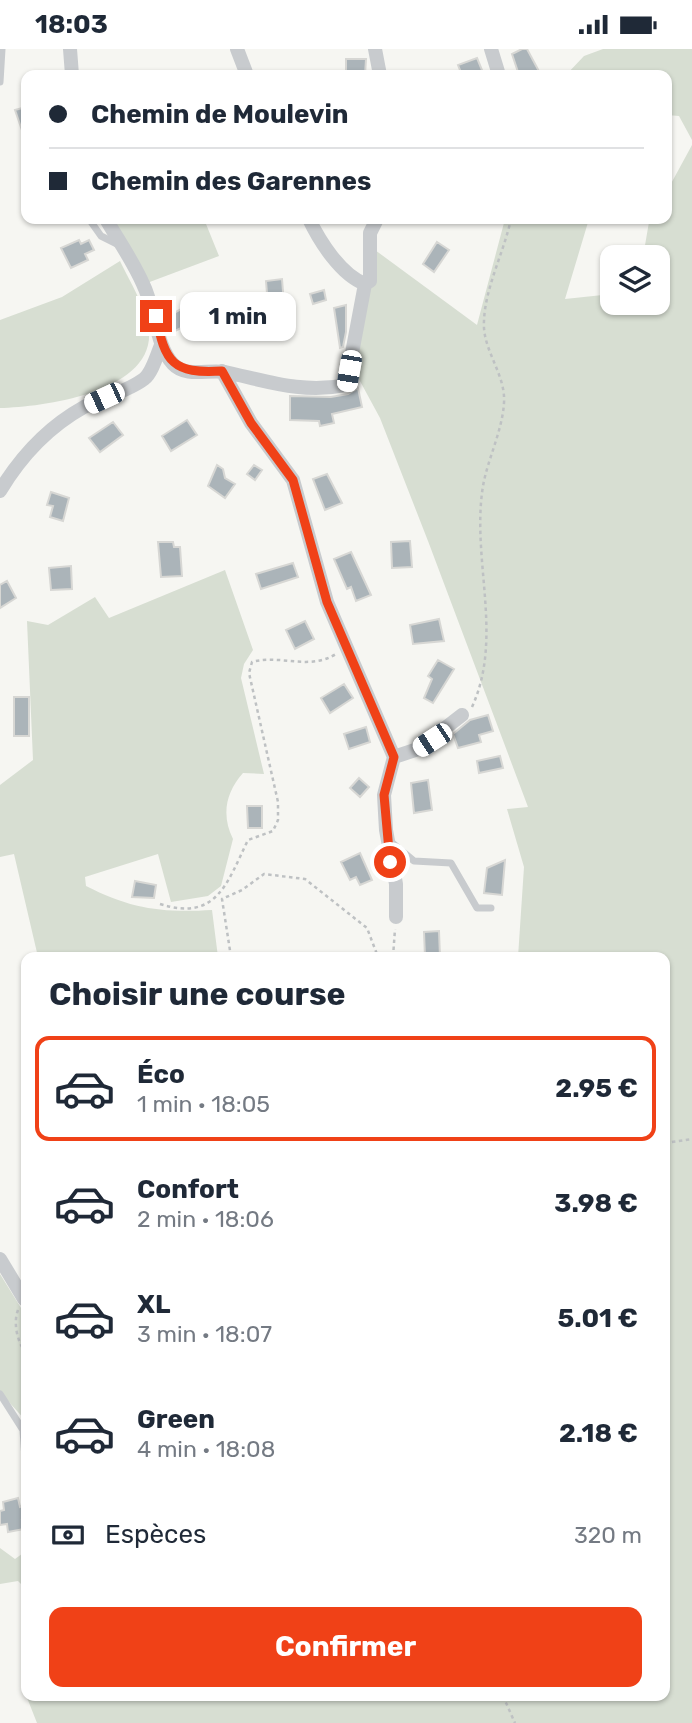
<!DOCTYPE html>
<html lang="fr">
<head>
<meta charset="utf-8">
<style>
	body { margin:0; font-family:Rubik,sans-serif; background:#f2f2f3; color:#1f2937; height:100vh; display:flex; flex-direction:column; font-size:26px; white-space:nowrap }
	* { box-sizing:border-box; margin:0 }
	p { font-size:23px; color:#747a83 }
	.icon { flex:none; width:38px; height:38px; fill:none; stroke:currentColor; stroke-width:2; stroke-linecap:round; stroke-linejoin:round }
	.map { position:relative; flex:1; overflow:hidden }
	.side { position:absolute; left:21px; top:903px; width:649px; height:749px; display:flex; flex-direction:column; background:#fff; border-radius:14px; box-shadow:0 2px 5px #0004 }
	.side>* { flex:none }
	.guide { position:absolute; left:21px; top:21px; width:651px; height:154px; border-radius:14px; box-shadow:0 2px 5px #0004; display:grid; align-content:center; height:154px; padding:0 28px; background:#fff }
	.controls { position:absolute; left:600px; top:196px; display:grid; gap:14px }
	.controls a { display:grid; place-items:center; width:70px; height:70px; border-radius:14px; background:#fff; box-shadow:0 2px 5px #0004; font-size:35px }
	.end { position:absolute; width:32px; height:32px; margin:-16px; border:9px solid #f04117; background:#fff; box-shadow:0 0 0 4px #fff }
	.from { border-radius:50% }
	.bubble { position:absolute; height:49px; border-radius:14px; background:#fff; box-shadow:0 2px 5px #0004; font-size:23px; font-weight:700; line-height:49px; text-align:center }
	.car { position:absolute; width:21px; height:42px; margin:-21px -10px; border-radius:9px; box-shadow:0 0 5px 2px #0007; background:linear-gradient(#fff 24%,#345 0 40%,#fff 0 76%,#345 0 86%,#fff 0) }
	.guide b { display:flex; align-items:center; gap:24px; height:66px; font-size:26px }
	.guide b+b { border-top:2px solid #e0e1e3 }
	.guide i { width:18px; height:18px; background:#1f2937 }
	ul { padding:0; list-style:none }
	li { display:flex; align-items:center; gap:21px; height:105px; margin:0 14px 10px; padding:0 14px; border:4px solid transparent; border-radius:14px }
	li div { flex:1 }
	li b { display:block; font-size:26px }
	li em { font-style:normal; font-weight:700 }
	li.current { border-color:#f04117 }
	li>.icon { width:63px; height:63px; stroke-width:1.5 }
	h2 { padding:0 28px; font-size:32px; line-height:84px }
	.pay { display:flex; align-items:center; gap:18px; height:77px; padding:0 28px; font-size:26px }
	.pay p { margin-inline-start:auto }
	.cta { display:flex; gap:14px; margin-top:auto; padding:14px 28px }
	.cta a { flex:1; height:80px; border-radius:14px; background:#f04117; color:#fff; font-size:28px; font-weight:700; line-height:80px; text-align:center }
	.status { display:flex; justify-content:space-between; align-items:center; height:49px; padding:0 35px; background:#fff; direction:ltr }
	.status svg { height:19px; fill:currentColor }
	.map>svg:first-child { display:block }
</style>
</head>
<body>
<div class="status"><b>18:03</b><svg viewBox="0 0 49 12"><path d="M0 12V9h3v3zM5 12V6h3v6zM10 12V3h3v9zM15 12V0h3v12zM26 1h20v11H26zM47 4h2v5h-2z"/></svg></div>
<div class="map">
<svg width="692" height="1674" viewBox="0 0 692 1674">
	<rect width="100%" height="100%" fill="#f6f6f2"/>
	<path fill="#d7ded2" d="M603,0H692V91L679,67L667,66V26H566L584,7Z
		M692,96V1674H37L22,1636L26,1632V1647H665V908H518L524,818L507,760L528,758L428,492L380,369L354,321L375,201L477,276L505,170H589L565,250L612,245V254H658V208H643L649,173L651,170H667V142Z
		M111,170H204L219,207L147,234Z
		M120,212C130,233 146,258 149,282C154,343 44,358 0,359V271L62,248Z
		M225,521L253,601L244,615L241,629L264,725L243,724C226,743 221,766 233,790L221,837L208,847L171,853L158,805L85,828L86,837C131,860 162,864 212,861L218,908H38L14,805L0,808V736L33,711L27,572L48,576L95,548L109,569Z
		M0,1225L26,1267V1372L0,1343Z
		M0,1499L15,1510L26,1502V1540L18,1532L0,1535Z"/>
	<path fill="#abb4b9" stroke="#d7d7d4" stroke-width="2" d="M522,0H527L541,26H519L512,5Z
		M477,9L484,26H462L458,16Z
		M346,10H366L365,26H346Z
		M26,58V90H25L15,61Z
		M79,191L81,195L89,191L94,201L85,205L88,211L71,219L61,199Z
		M437,193L449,201L434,223L423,215Z
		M282,230L284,255L268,257L266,232Z
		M324,241L326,251L313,255L310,245Z
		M189,256L204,278L190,286L185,277L171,284L164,269Z
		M346,256V283L343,298L340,299L334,259Z
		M358,339L362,358L332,365L334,374L320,377L319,372L290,371V347L331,348L348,345Z
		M187,371L197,386L171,402L162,387Z
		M113,373L123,386L100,403L89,389Z
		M217,416L223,420L225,429L235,435L225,449L208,437Z
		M254,416L262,421L255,431L247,425Z
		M327,425L342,454L325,461L313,430Z
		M51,443L69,449L63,472L50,468L53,457L47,456Z
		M410,492L412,518L392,519L391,493Z
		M158,493H173L174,498H180L182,527L161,528Z
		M351,503L371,546L356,552L351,538L347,540L334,510Z
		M293,514L298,528L261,540L256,525Z
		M71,517L72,540L51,541L49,519Z
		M7,532L16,549L0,559V536Z
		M439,570L444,592L413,595L410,576Z
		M305,572L314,590L295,600L286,581Z
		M438,611L454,620L433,654L424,649L432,630L428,627Z
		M344,635L353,649L330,664L321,649Z
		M14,648H29V687H14Z
		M488,666L493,682L479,686L481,693L458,699L453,685L470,671Z
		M366,678L370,693L349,700L344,685Z
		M500,707L503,719L479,724L477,712Z
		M359,729L369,738L360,748L350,739Z
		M428,731L432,761L414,764L411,734Z
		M247,757H262V779H248Z
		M360,804L372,831L360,836L356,828L350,831L341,813Z
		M505,811L502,846L484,844L487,819Z
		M135,832L156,836L154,849L132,848Z
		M439,882L440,908H425L424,883Z
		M18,1449L20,1458L26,1456V1471H22L24,1480L8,1483L7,1475L0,1476V1462L4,1461L3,1453Z"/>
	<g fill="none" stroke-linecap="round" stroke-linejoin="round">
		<path stroke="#bec1c3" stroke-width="2.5" stroke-dasharray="3.5 3.5" stroke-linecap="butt" d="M472,658C504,588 471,510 483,437C488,409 502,383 504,354C506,325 482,301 484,272C485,239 504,203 511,170
			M160,855C217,873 227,834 248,791L273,782L278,771V753L249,624L252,613C281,605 309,622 336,605
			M231,908L222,850L242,841L264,825L305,830L367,879L378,908
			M393,908L395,880
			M665,1094L692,1090
			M18,1261C13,1273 17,1294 26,1303
			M503,1647L515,1674"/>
		<path stroke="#c8cbce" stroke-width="7" d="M0,33L2,0
			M89,170L101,187L119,196
			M390,792L414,812L451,814L477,859H491
			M0,1345L23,1381L26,1424"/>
		<path stroke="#c8cbce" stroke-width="14" d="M70,0L72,26
			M237,0L247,26
			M375,0L380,26
			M491,0L499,26
			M106,170C118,191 133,212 143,235C155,259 156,297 173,315C186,329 209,320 225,323C267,332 303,345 346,336L365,235L370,232V184L377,170
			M309,170C320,193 341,226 365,235
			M222,322L251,374L293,431L327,553L394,708L384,746L386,781L396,835V868
			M0,442C21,407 48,378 84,358C103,348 127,343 144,330C152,324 157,306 161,296
			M394,708L418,700L462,666
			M0,1210L24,1250"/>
	</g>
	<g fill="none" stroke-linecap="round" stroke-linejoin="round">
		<path stroke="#f04117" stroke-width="9" d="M156,267C165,314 173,325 222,322L251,374L293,431L327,553L394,708L384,746L390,813"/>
	</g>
</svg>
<div class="controls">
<a><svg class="icon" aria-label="layers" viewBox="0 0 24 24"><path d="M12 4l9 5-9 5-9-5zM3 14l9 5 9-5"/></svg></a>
</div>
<i class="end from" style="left:390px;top:813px"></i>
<i class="end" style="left:156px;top:267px"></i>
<div class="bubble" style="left:180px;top:243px;width:116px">1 min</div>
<i class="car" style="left:349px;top:322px;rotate:190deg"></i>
<i class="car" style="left:104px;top:349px;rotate:245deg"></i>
<i class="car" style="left:432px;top:691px;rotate:237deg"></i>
<div class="guide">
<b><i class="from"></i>Chemin de Moulevin</b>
<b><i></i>Chemin des Garennes</b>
</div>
<section class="side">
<h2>Choisir une course</h2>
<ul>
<li class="current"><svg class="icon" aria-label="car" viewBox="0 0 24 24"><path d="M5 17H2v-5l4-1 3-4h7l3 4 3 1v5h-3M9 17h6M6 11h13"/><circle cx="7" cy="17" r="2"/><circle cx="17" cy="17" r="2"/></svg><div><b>Éco</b><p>1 min · 18:05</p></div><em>2.95 €</em></li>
<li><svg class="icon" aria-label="car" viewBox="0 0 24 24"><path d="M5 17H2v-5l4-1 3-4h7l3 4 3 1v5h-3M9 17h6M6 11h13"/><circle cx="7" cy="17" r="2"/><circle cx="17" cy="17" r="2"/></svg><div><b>Confort</b><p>2 min · 18:06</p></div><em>3.98 €</em></li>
<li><svg class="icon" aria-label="car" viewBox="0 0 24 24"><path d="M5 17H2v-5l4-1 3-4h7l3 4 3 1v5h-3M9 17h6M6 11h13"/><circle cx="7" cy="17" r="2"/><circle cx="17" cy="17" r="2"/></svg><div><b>XL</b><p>3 min · 18:07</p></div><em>5.01 €</em></li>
<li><svg class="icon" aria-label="car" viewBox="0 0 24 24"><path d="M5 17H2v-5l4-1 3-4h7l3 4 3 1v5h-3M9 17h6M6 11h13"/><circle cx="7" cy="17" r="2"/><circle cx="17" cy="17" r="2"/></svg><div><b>Green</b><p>4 min · 18:08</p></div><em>2.18 €</em></li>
</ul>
<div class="pay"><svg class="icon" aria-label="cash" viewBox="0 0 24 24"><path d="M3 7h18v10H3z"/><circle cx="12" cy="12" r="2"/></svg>Espèces<p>320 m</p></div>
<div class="cta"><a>Confirmer</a></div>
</section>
</div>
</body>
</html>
